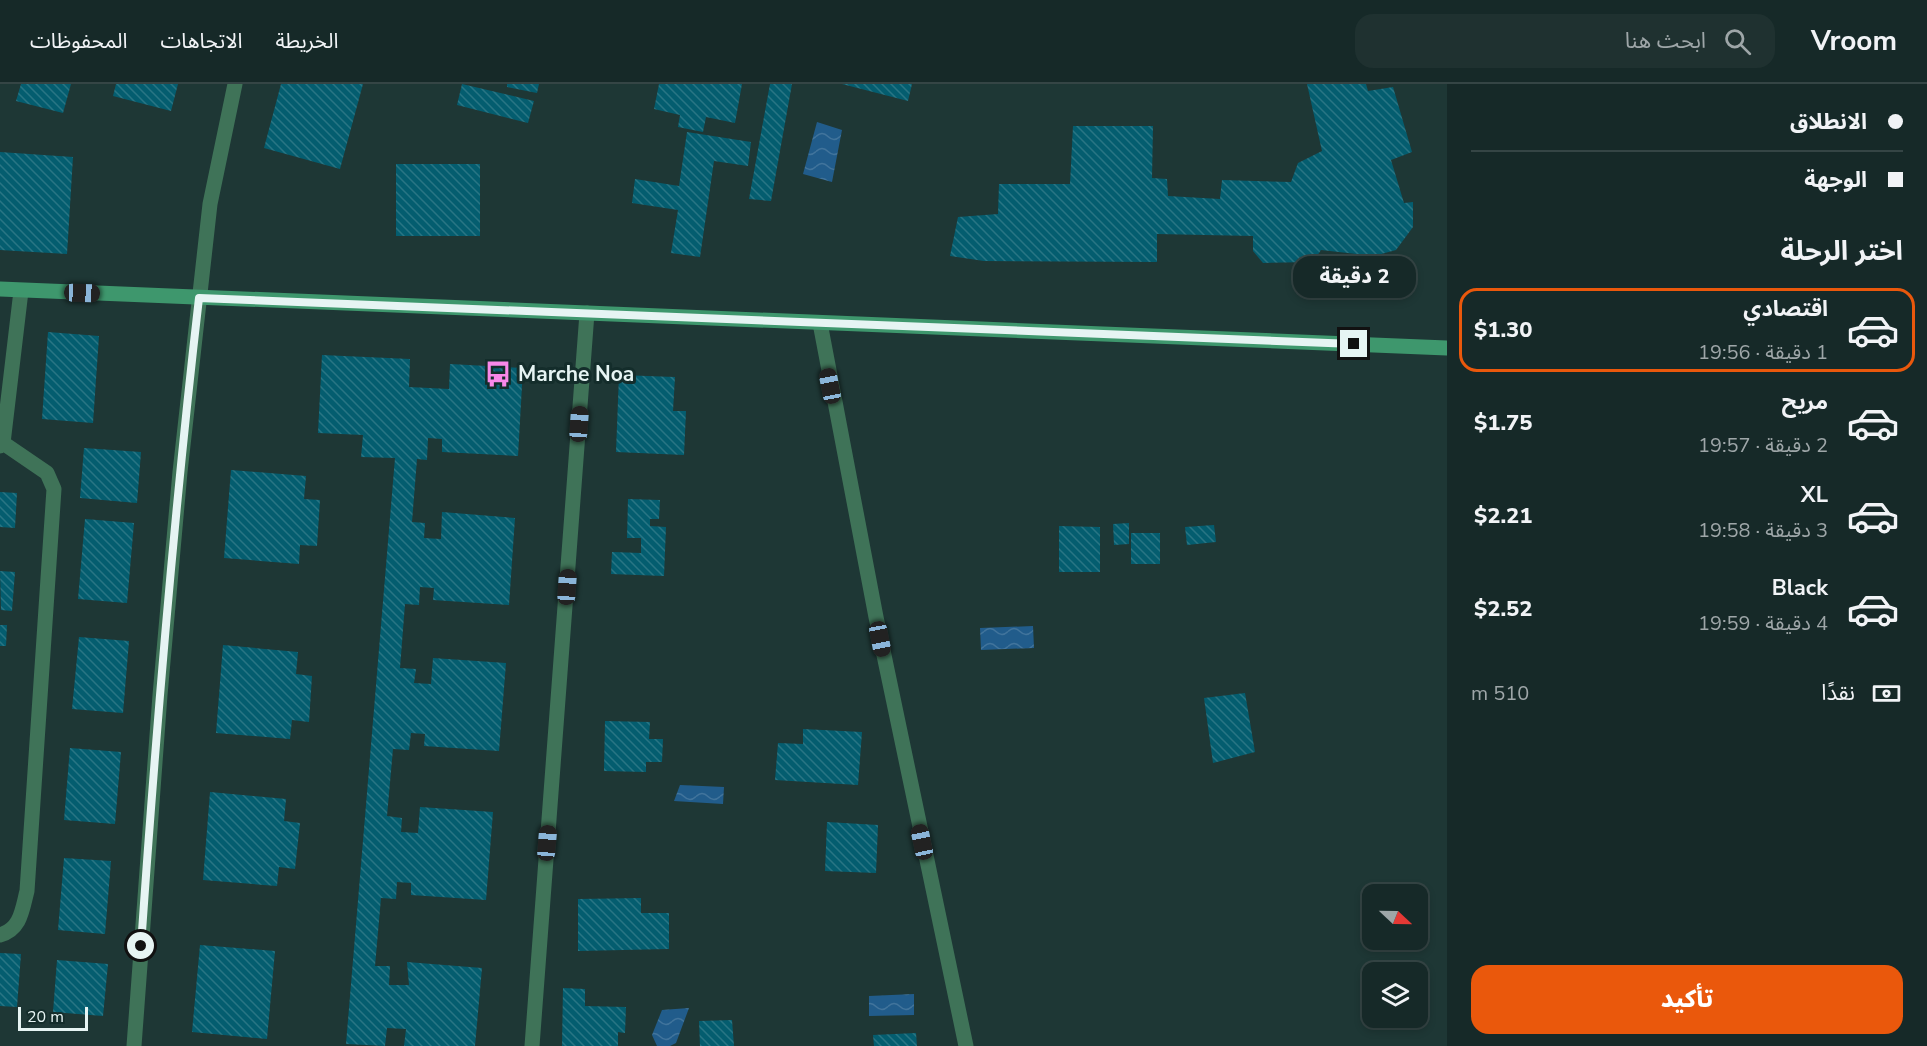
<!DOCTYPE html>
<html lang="ar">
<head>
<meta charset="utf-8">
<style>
	body { margin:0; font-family:"Nunito Sans","Noto Sans Arabic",sans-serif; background:#1f3130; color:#f1f3f6; direction:rtl; height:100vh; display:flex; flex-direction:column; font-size:22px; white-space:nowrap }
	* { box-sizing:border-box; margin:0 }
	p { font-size:20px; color:#9ea6a8 }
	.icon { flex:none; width:33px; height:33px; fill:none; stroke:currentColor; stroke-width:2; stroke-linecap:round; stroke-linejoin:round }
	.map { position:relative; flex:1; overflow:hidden; direction:ltr }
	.side { display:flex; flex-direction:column; background:#162928; width:480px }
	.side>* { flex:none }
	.banner { display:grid; align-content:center; height:132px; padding:0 24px; background:#162928 }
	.needle { width:39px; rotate:112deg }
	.tools { position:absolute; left:1362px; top:800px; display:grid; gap:12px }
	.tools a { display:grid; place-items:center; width:66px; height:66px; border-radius:12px; background:#162928; box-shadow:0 3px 9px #0003,0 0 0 2px #354545; font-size:30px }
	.scale { position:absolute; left:18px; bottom:15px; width:70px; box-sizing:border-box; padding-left:6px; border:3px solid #e6f4f3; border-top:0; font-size:16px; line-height:21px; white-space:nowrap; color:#e6f4f3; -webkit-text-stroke:4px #142d2b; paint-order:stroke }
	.end { position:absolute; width:27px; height:27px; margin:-14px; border:8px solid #e6f4f3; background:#111; box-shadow:0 0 0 3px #111 }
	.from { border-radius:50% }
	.bubble { position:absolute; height:42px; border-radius:18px; background:#162928; box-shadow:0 3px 9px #0003,0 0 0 2px #354545; font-size:20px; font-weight:800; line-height:42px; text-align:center; direction:rtl }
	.car { position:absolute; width:18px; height:36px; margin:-18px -9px; border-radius:8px; box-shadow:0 0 4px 2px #0007; background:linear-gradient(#222 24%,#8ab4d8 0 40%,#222 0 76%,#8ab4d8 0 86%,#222 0) }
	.banner b { display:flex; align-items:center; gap:21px; height:57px; font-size:22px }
	.banner b+b { border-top:2px solid #354545 }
	.banner i { width:15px; height:15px; background:#f1f3f6 }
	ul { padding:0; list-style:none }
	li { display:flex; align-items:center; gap:18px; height:84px; margin:0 12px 9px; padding:0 12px; border:3px solid transparent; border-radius:18px }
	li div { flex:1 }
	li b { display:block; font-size:22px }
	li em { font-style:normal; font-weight:800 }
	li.on { border-color:#ea580c }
	li>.icon { width:54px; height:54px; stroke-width:1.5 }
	h2 { padding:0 24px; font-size:27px; line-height:72px }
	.pay { display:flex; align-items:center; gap:15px; height:66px; padding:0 24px; font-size:22px }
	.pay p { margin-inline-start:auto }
	.cta { display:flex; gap:12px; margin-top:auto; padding:12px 24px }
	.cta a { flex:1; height:69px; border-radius:18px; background:#ea580c; color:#fff; font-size:24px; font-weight:800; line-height:69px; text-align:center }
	header { display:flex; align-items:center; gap:36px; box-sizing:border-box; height:84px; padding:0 30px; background:#162928; border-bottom:2px solid #354545 }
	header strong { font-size:28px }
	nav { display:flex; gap:33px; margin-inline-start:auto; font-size:21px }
	.search { width:420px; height:54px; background:#1f3130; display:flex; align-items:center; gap:15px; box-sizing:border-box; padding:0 21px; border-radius:18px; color:#9ea6a8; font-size:22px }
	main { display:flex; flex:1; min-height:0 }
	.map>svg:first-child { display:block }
</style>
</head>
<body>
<header>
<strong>Vroom</strong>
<div class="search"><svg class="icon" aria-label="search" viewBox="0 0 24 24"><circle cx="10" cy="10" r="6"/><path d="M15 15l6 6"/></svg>ابحث هنا</div>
<nav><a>الخريطة</a><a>الاتجاهات</a><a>المحفوظات</a></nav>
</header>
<main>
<section class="side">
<div class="banner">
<b><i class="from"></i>الانطلاق</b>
<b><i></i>الوجهة</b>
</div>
<h2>اختر الرحلة</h2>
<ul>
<li class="on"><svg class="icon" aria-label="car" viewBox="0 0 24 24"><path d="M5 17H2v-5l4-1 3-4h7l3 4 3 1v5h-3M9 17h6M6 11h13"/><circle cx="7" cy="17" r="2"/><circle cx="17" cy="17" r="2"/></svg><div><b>اقتصادي</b><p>1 دقيقة · 19:56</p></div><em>$1.30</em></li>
<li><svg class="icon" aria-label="car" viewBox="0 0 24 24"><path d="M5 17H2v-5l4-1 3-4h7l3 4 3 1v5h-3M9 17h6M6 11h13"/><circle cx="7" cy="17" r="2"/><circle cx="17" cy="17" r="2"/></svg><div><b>مريح</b><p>2 دقيقة · 19:57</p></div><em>$1.75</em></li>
<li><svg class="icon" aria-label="car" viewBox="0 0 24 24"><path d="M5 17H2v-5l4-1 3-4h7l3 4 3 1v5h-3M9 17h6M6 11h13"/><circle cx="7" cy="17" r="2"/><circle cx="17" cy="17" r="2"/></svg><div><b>XL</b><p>3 دقيقة · 19:58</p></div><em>$2.21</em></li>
<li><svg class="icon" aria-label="car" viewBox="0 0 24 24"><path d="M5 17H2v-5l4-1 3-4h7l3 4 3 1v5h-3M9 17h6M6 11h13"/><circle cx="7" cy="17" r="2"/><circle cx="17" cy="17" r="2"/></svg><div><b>Black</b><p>4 دقيقة · 19:59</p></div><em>$2.52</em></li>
</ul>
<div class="pay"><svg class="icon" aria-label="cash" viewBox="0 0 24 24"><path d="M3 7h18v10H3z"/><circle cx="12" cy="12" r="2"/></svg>نقدًا<p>510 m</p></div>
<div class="cta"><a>تأكيد</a></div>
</section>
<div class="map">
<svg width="1447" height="962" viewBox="0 0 1447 962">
	<defs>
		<pattern id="water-waves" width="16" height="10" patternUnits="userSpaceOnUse" patternTransform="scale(1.5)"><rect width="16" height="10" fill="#215c8b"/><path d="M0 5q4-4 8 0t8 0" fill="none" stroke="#41749c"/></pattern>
		<pattern id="building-back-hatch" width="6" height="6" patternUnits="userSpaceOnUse" patternTransform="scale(1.5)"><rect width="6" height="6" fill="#045d6f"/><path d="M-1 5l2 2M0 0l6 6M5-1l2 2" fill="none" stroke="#297584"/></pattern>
	</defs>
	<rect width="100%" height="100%" fill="#1e3735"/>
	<path fill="url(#water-waves)" d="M817,38L842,46L832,98L803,90Z
		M1033,542L1034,564L981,566L980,544Z
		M680,701L724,703L723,720L674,717Z
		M914,910V931L869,932V912Z
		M689,924L676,959L670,962H657L652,951L662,926Z"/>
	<path fill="url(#building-back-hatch)" d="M21,0H71L63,29L16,17Z
		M116,0H178L171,27L113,12Z
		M281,0H363L340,85L264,64Z
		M462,0L534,17L528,39L457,21Z
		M507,0H539L537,9L507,3Z
		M659,0H742L735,39L706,33L703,48L678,43L680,31L654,25Z
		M770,0H792L771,117L749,115Z
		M842,0H912L908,17Z
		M1307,0H1366L1368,7L1393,3L1412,68L1391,76L1404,119L1413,118V143L1396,166L1374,172L1321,166L1313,178L1263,179L1253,167V152L1157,150V178L984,177L950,172L958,133L998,130L999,100H1070L1073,42H1153L1152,94L1167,95L1168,112L1220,115L1222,96L1291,98L1298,79L1322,67Z
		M687,48L751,58L748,82L714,77L700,173L671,169L678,126L632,119L635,95L679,102Z
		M0,68L73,73L67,170L0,166Z
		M396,80H480V152H396Z
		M48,248L99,252L93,339L42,335Z
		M322,271L410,275L409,303L449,305L450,280L523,284L518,372L442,368V355L428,354L427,376L417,375L412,438L425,439L424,454L441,455L442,428L515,434L509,521L433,516L434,504L420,503L419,521L405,520L400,584L416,585L414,599L431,600L433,574L506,579L499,667L424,662L425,650L411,649L409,666L393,665L387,732L402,734L401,748L418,749L420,723L493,728L486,816L411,811V799L397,798L396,815L381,814L375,882H390L389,901H409L407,878L482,884L475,962H404L406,945L387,944L385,962L346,960L395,374L361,373L363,351L318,349Z
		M619,291L675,293L673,327H686L684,371L616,368Z
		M84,364L141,368L137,419L80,414Z
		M231,386L306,392L304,415L320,416L317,462L300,461L299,480L224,474Z
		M0,408L17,409L15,444L0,443Z
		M628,415L660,416L659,435H650V442L666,443L664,492L611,490L612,468L641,469V454H627Z
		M85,435L134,439L127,519L78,515Z
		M1129,439V460L1114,461L1113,440Z
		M1214,441L1216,458L1187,461L1185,443Z
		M1059,442L1100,443V488H1059Z
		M1131,449H1160V480H1131Z
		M0,487L15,488L12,527L1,526Z
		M0,541H7L6,562H0Z
		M79,553L129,557L123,629L72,625Z
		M223,561L298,568L296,590L312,592L309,638L292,636L290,655L216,649Z
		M1245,609L1255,668L1213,679L1204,614Z
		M605,637L650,638L649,655H663L662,678H646V688L604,687Z
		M803,645L862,648L858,701L775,696L778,659L803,660Z
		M70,664L121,668L115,740L64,736Z
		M210,708L286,715L284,737L300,739L295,785L279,783L277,802L203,796Z
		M827,738L878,741L876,789L825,787Z
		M64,774L111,777L105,850L58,846Z
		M641,814V829H669V865L578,867V815Z
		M200,861L275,867L267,955L192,948Z
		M0,869L21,870L17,923L0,922Z
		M57,876L108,880L103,932L53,928Z
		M563,904L585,905V922L626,923L625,949L618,948V962H562Z
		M732,936L734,962H700L699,937Z
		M916,949L917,962H874L873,951Z"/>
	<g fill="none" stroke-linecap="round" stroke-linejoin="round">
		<path stroke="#3f7358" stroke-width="15" d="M820,239L876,533L966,962
			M0,362L3,359L21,207
			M0,851C21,845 22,826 27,807L54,405L47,389L3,359
			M134,962L160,611L180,388L210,120L235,0
			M532,962L587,229"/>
		<path stroke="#3e976d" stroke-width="15" d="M0,205L1447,264"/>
	</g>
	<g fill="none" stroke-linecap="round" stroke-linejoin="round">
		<path stroke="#e6f4f3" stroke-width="8" d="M141,862C156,645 174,429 199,214L1354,260"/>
	</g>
	<defs>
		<g id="bus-bare" transform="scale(2.07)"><path d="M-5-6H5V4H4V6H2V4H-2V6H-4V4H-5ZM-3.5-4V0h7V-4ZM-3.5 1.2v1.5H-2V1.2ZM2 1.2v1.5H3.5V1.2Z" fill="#f888e9" stroke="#142d2b" stroke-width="2.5" paint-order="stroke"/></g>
	</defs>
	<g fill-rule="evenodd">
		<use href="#bus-bare" x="498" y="290"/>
	</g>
	<g text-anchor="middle" stroke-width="6" stroke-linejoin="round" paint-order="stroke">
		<g font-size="21" font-weight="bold" fill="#e6f4f3" stroke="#142d2b" text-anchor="start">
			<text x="518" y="297">Marche Noa</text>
		</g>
	</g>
</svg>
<div class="tools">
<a><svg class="needle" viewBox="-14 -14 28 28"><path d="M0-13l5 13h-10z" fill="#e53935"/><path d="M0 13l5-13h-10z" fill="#9ea6a8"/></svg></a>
<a><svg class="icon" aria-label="layers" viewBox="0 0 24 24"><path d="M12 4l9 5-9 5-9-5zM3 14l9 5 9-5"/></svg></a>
</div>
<div class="scale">20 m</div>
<i class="end from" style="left:141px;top:862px"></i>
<i class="end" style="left:1354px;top:260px"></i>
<div class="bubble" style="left:1293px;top:172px;width:123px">2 دقيقة</div>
<i class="car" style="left:82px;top:209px;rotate:92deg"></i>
<i class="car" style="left:830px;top:302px;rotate:349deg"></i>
<i class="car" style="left:579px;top:340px;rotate:4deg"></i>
<i class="car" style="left:567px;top:503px;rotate:4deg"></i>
<i class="car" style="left:880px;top:555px;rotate:169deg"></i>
<i class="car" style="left:922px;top:758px;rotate:348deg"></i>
<i class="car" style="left:547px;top:759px;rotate:5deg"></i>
</div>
</main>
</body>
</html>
